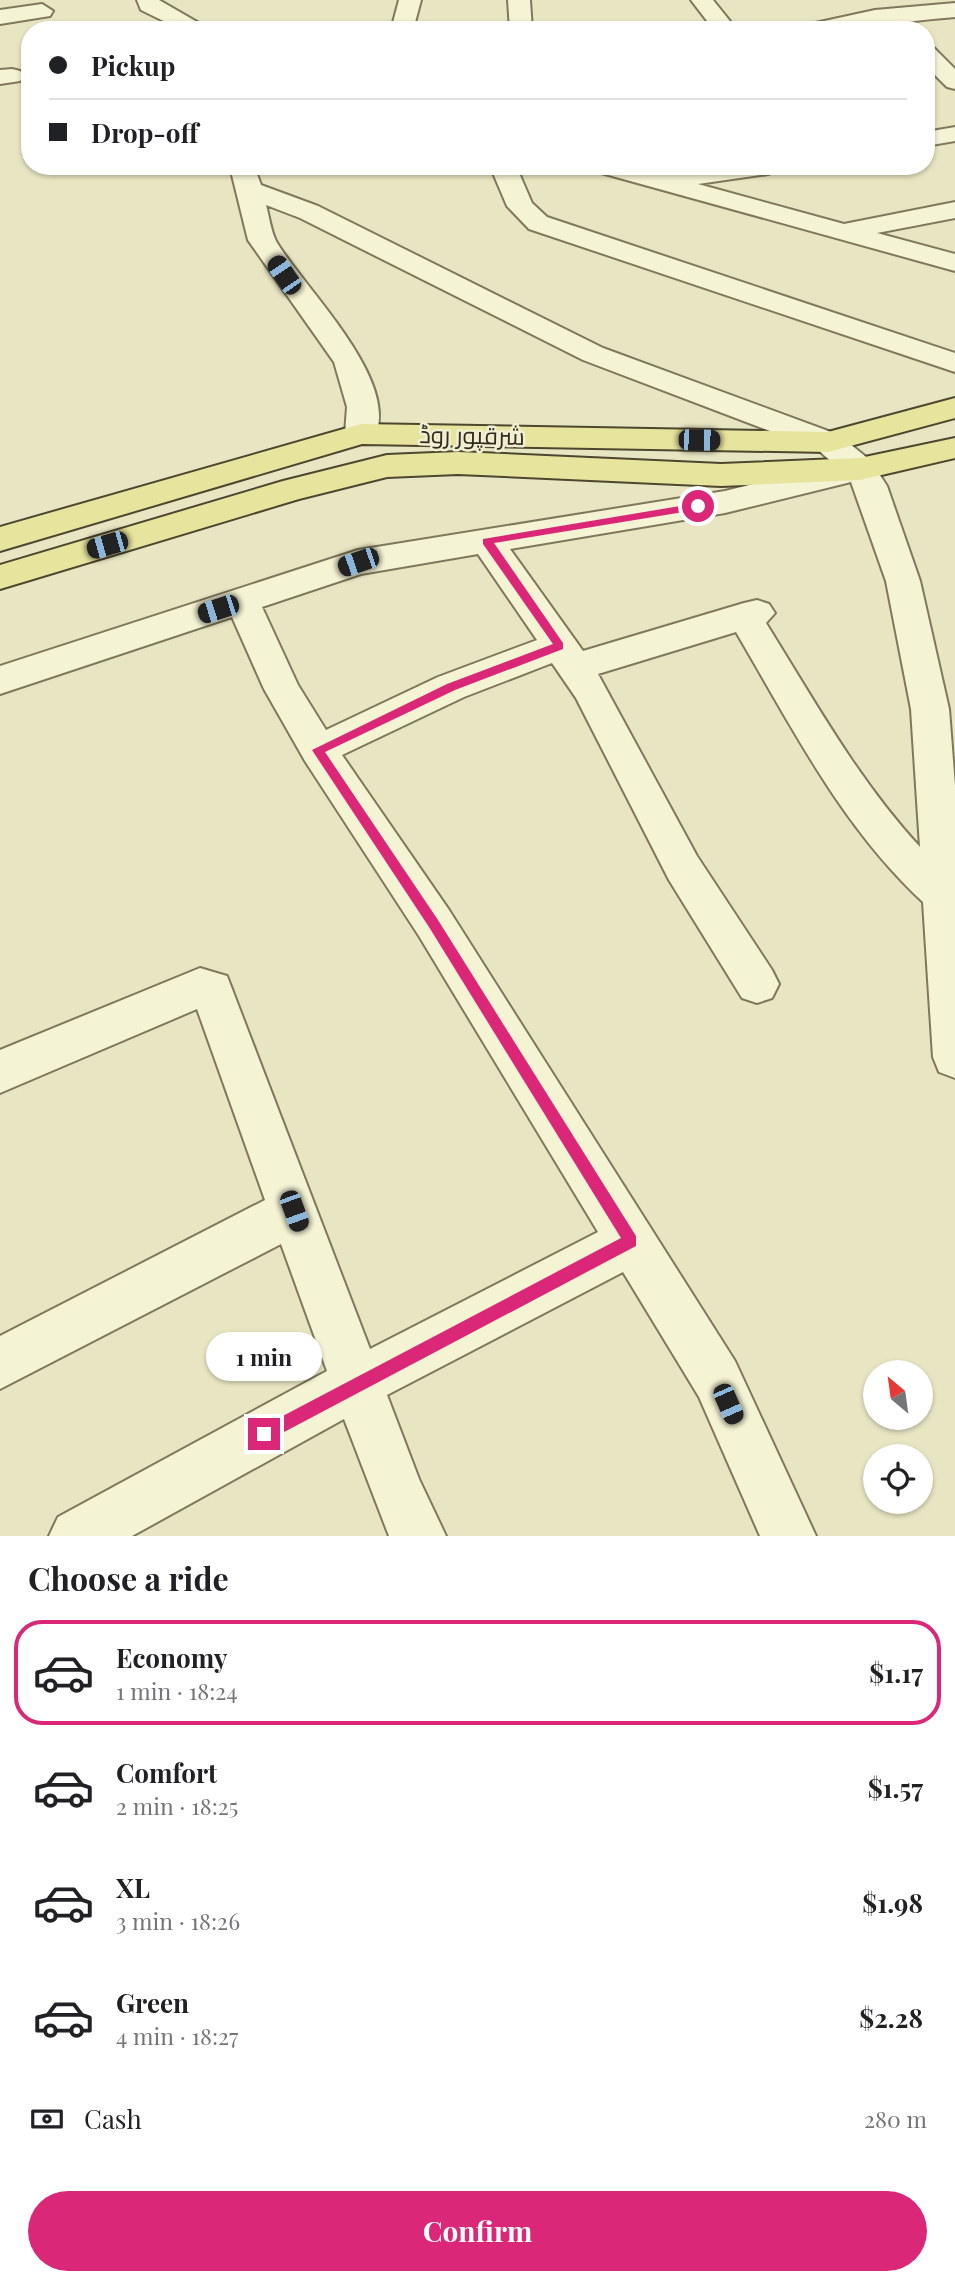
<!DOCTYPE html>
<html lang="en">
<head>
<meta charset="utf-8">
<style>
	body { margin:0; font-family:"Playfair Display",Cairo,serif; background:#f2f2f2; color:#202124; height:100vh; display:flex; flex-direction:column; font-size:26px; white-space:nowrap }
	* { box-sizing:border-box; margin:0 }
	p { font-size:23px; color:#757577 }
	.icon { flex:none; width:38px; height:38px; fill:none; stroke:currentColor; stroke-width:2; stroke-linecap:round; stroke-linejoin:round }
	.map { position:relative; height:1536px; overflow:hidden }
	.drawer { display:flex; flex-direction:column; background:#fff; flex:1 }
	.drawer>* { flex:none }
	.hud { position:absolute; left:21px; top:21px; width:914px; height:154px; border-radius:28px; box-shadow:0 2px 5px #0004; display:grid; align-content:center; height:154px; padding:0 28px; background:#fff }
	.needle { width:46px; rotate:331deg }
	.buttons { position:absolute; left:863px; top:1360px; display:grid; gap:14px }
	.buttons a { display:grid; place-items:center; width:70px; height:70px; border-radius:50%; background:#fff; box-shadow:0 2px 5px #0004; font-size:35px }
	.end { position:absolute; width:32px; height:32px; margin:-16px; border:9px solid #db2777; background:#fff; box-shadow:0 0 0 4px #fff }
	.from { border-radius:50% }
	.bubble { position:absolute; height:49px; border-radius:24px; background:#fff; box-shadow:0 2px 5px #0004; font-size:23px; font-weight:700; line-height:49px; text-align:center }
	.car { position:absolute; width:21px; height:42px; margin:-21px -10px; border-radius:9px; box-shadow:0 0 5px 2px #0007; background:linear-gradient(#222 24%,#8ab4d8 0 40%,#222 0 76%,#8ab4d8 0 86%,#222 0) }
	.hud b { display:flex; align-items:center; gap:24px; height:66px; font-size:26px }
	.hud b+b { border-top:2px solid #e0e0e0 }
	.hud i { width:18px; height:18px; background:#202124 }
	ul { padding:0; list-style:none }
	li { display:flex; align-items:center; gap:21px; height:105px; margin:0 14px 10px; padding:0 14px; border:4px solid transparent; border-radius:28px }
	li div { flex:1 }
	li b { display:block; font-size:26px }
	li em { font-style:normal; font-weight:700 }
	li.selected { border-color:#db2777 }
	li>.icon { width:63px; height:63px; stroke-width:1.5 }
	h2 { padding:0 28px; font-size:32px; line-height:84px }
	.pay { display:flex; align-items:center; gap:18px; height:77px; padding:0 28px; font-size:26px }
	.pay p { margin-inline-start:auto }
	.action { display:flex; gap:14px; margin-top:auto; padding:14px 28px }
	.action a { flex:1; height:80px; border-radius:42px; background:#db2777; color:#fff; font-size:28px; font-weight:700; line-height:80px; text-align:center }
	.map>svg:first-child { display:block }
</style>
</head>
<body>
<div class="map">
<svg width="955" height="1536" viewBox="0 0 955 1536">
	<rect width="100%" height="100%" fill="#e8e6c2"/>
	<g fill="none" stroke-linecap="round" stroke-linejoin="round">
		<g stroke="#80785c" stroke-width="4">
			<path id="minor" d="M137,0H159L211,30H182L141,10Z
				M399,0H421L413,30H391Z
				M508,0H530L532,30H510Z
				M691,0H713L737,30H714Z
				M955,3V17C904,21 854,30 803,30L806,25L875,10Z
				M42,4L53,11L50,16L0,24V10Z
				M926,46L934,48L955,69V89L947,87L926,66Z
				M12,69L20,71L24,76L20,81L0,84V70Z
				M955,127V141L926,146V132Z
				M234,166H254L261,185L318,206L603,348L839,435L871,461L887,486L920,581L949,709L955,786V1078L939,1072L933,1057L923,902C841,826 792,727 736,632L598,674L697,856L772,970L779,984L772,998L757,1003L742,998L669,880L576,698L552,663L464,697L342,755L449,910L735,1361L816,1536H760L699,1397L623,1272L387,1395L419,1479L446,1536H389L344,1419L132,1536H49L58,1517L327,1371L281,1244L0,1389V1336L265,1200L197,1009L0,1093V1050L200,968L227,976L370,1349L598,1232L419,936L305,761L264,689L232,617L0,694V666L358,550L725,491L834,464L817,449L583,360L300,218L266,205C269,216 271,231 276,241C302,286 407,386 372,441L361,444L350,441L345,434L347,407L334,362L248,240L231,171ZM851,482L886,581L911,709L920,847C858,780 814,700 766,623L775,613L769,604L757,600L744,603L583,651L510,549L725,513ZM478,554L537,640L438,677L326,730L298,685L262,607L361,574Z
				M490,166H516L532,203L547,217L955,353V372L529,229L507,206Z
				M590,166H633L665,175L715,166H781L777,171L768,174L698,184L844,224L955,202V218L877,233L955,254V271L594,171Z"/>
		</g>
		<g stroke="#4e462f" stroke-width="4">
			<path id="major" d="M955,398V418L828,452L362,444L0,551V527L361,424L828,432Z
				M955,438V458L860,480L721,486L458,474L387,477L299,499L0,589V565L283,481L387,455L458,452L721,464L860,458Z"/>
		</g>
		<use href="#minor" fill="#f4f3d4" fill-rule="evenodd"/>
		<use href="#major" fill="#e7e49e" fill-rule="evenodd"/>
	</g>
	<path fill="#db2777" d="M698,503L702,509L494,543L563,643V649L455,690L325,752L438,920L636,1236V1246L269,1440H258V1429L621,1238L429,927L312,750L447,684L553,644L483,544V539Z"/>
	<g text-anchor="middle" stroke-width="5" stroke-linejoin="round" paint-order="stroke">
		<g font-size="24" fill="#312c1e" stroke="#f0efd1">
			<text transform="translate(472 436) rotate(1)" y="8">شرقپور روڈ</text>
		</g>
	</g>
</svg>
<div class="buttons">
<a><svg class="needle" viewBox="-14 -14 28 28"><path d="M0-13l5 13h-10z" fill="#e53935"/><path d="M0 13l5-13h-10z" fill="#757577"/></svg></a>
<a><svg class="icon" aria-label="locate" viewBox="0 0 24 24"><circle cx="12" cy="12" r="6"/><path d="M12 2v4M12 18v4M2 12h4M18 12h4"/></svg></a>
</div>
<i class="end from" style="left:698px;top:506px"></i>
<i class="end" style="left:264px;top:1434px"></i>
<div class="bubble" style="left:206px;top:1332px;width:116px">1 min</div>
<i class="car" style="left:284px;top:275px;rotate:326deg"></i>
<i class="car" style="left:699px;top:440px;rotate:91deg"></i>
<i class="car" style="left:107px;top:545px;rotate:254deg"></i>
<i class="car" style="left:358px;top:562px;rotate:251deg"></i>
<i class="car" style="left:218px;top:609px;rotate:252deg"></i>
<i class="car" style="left:294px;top:1211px;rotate:160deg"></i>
<i class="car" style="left:728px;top:1404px;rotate:156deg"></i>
<div class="hud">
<b><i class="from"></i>Pickup</b>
<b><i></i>Drop-off</b>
</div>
</div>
<section class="drawer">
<h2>Choose a ride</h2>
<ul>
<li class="selected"><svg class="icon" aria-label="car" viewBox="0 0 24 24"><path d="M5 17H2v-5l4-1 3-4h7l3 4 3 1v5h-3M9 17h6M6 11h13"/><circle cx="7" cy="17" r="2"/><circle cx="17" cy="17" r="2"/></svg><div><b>Economy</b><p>1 min · 18:24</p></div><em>$1.17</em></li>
<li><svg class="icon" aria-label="car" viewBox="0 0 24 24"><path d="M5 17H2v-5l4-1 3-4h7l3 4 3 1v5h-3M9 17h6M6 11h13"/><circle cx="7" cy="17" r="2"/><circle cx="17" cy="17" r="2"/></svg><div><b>Comfort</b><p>2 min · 18:25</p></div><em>$1.57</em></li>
<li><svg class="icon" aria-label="car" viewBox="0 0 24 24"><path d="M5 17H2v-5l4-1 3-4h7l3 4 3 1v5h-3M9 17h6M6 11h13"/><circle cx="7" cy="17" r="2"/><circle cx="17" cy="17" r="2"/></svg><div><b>XL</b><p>3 min · 18:26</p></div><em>$1.98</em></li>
<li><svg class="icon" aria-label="car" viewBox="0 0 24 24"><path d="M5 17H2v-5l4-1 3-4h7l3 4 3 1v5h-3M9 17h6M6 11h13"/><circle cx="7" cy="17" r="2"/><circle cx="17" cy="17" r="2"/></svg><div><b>Green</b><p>4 min · 18:27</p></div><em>$2.28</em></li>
</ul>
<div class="pay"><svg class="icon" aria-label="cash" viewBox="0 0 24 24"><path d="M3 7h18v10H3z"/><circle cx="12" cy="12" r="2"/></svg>Cash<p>280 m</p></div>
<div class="action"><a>Confirm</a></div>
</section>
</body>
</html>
